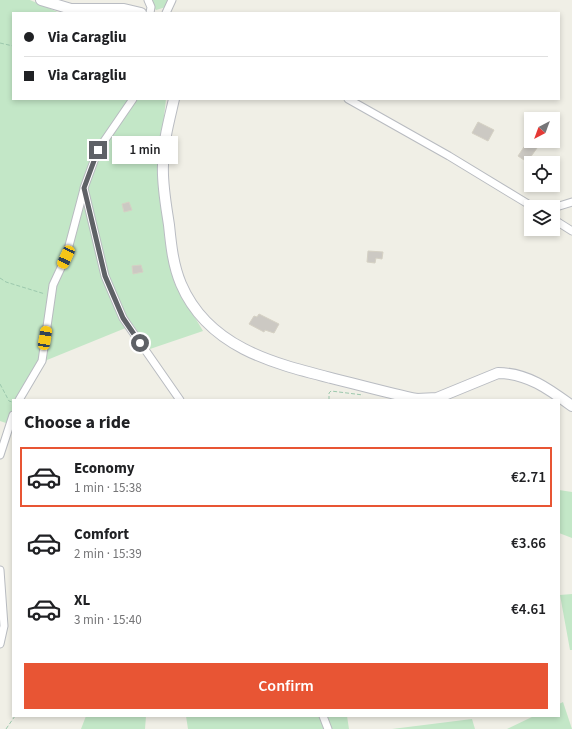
<!DOCTYPE html>
<html lang="en">
<head>
<meta charset="utf-8">
<style>
	body { margin:0; font-family:"Source Sans 3",sans-serif; background:#f6f6f6; color:#202124; height:100vh; display:flex; flex-direction:column; font-size:15px; white-space:nowrap }
	* { box-sizing:border-box; margin:0 }
	p { font-size:13px; color:#757577 }
	.icon { flex:none; width:22px; height:22px; fill:none; stroke:currentColor; stroke-width:2; stroke-linecap:round; stroke-linejoin:round }
	.map { position:relative; flex:1; overflow:hidden }
	.side { position:absolute; left:12px; top:399px; width:548px; height:318px; display:flex; flex-direction:column; background:#fff; border-radius:0px; box-shadow:0 2px 6px #0003 }
	.side>* { flex:none }
	.guide { position:absolute; left:12px; top:12px; width:548px; height:88px; border-radius:0px; box-shadow:0 2px 6px #0003; display:grid; align-content:center; height:88px; padding:0 12px; background:#fff }
	.needle { width:26px; rotate:221deg }
	.tools { position:absolute; left:524px; top:112px; display:grid; gap:8px }
	.tools a { display:grid; place-items:center; width:36px; height:36px; border-radius:0px; background:#fff; box-shadow:0 2px 6px #0003; font-size:20px }
	.end { position:absolute; width:18px; height:18px; margin:-9px; border:5px solid #5e6166; background:#fff; box-shadow:0 0 0 2px #fff }
	.from { border-radius:50% }
	.bubble { position:absolute; height:28px; border-radius:0px; background:#fff; box-shadow:0 2px 6px #0003; font-size:13px; font-weight:600; line-height:28px; text-align:center }
	.car { position:absolute; width:12px; height:24px; margin:-12px -6px; border-radius:5px; box-shadow:0 0 3px 1px #0007; background:linear-gradient(#f5c518 24%,#345 0 40%,#f5c518 0 76%,#345 0 86%,#f5c518 0) }
	.guide b { display:flex; align-items:center; gap:14px; height:38px; font-size:15px }
	.guide b+b { border-top:1px solid #e0e0e0 }
	.guide i { width:10px; height:10px; background:#202124 }
	ul { padding:0; list-style:none }
	li { display:flex; align-items:center; gap:12px; height:60px; margin:0 8px 6px; padding:0 4px; border:2px solid transparent; border-radius:0px }
	li div { flex:1 }
	li b { display:block; font-size:15px }
	li em { font-style:normal; font-weight:600 }
	li.on { border-color:#e85534 }
	li>.icon { width:36px; height:36px; stroke-width:1.5 }
	h2 { padding:0 12px; font-size:18px; line-height:48px }
	.button { display:flex; gap:8px; margin-top:auto; padding:8px 12px }
	.button a { flex:1; height:46px; border-radius:0px; background:#e85534; color:#fff; font-size:16px; font-weight:600; line-height:46px; text-align:center }
	.map>svg:first-child { display:block }
</style>
</head>
<body>
<div class="map">
<svg width="572" height="729" viewBox="0 0 572 729">
	<rect width="100%" height="100%" fill="#f0efe6"/>
	<path fill="#c3e7c7" d="M0,0H30L60,13H13V99H166L159,161L165,241L174,282L203,331L150,349L133,325L47,360L22,400H13V413L6,423L0,421Z
		M149,0H170L166,7L156,10Z
		M559,490L572,492V538L559,533Z
		M572,594V650H570L560,595Z
		M563,702L572,729H507L534,716H559V704Z
		M86,716H146L145,729H81Z
		M186,716H347L349,729H188Z
		M472,719L475,729H392Z"/>
	<path fill="#ccc9c3" stroke="#d5d1c4" d="M478,122L494,130L488,141L472,133Z
		M528,141L537,148L527,162L518,156Z
		M129,202L132,210L124,212L122,204Z
		M368,251L383,252L382,259L376,258L375,263L367,262Z
		M141,265L143,272L133,274L132,266Z
		M259,314L279,324L274,333L265,330L264,332L249,324L254,316L257,317Z"/>
	<g fill="none" stroke-linecap="round" stroke-linejoin="round">
		<g stroke="#b8bbc0" stroke-width="9">
			<path id="minor" d="M148,0L151,7L150,13
				M166,13L172,0
				M133,99L98,150L84,188L105,276L123,318L180,400
				M348,99L449,156L533,207
				M553,208L572,202
				M553,219L572,231
				M19,400L42,361L53,285L66,257L84,189
				M0,455L13,415
				M0,570L4,626L0,644
				M323,716L328,729"/>
		</g>
		<g stroke="#b9bcc2" stroke-width="12">
			<path id="secondary" d="M41,0L71,9H124L141,13
				M174,99C169,121 163,142 163,165C162,184 166,205 169,225C171,245 173,265 181,284C208,347 272,363 331,378C360,385 388,393 417,399L437,398L498,373C527,373 549,389 572,406"/>
		</g>
		<path stroke="#9cc8ad" stroke-width="1" stroke-dasharray="4 2" stroke-linecap="butt" d="M0,43L13,46
			M0,278L6,282L45,294
			M0,384L9,401L12,402
			M329,400V393L331,391L363,395
			M6,729L15,716"/>
		<use href="#minor" stroke="#fff" stroke-width="7"/>
		<use href="#secondary" stroke="#fff" stroke-width="10"/>
	</g>
	<g fill="none" stroke-linecap="round" stroke-linejoin="round">
		<path stroke="#5e6166" stroke-width="5" d="M98,150L84,188L105,276L123,318L140,343"/>
	</g>
</svg>
<div class="tools">
<a><svg class="needle" viewBox="-14 -14 28 28"><path d="M0-13l5 13h-10z" fill="#e53935"/><path d="M0 13l5-13h-10z" fill="#757577"/></svg></a>
<a><svg class="icon" aria-label="locate" viewBox="0 0 24 24"><circle cx="12" cy="12" r="6"/><path d="M12 2v4M12 18v4M2 12h4M18 12h4"/></svg></a>
<a><svg class="icon" aria-label="layers" viewBox="0 0 24 24"><path d="M12 4l9 5-9 5-9-5zM3 14l9 5 9-5"/></svg></a>
</div>
<i class="end from" style="left:140px;top:343px"></i>
<i class="end" style="left:98px;top:150px"></i>
<div class="bubble" style="left:112px;top:136px;width:66px">1 min</div>
<i class="car" style="left:66px;top:257px;rotate:205deg"></i>
<i class="car" style="left:45px;top:338px;rotate:9deg"></i>
<div class="guide">
<b><i class="from"></i>Via Caragliu</b>
<b><i></i>Via Caragliu</b>
</div>
<section class="side">
<h2>Choose a ride</h2>
<ul>
<li class="on"><svg class="icon" aria-label="car" viewBox="0 0 24 24"><path d="M5 17H2v-5l4-1 3-4h7l3 4 3 1v5h-3M9 17h6M6 11h13"/><circle cx="7" cy="17" r="2"/><circle cx="17" cy="17" r="2"/></svg><div><b>Economy</b><p>1 min · 15:38</p></div><em>€2.71</em></li>
<li><svg class="icon" aria-label="car" viewBox="0 0 24 24"><path d="M5 17H2v-5l4-1 3-4h7l3 4 3 1v5h-3M9 17h6M6 11h13"/><circle cx="7" cy="17" r="2"/><circle cx="17" cy="17" r="2"/></svg><div><b>Comfort</b><p>2 min · 15:39</p></div><em>€3.66</em></li>
<li><svg class="icon" aria-label="car" viewBox="0 0 24 24"><path d="M5 17H2v-5l4-1 3-4h7l3 4 3 1v5h-3M9 17h6M6 11h13"/><circle cx="7" cy="17" r="2"/><circle cx="17" cy="17" r="2"/></svg><div><b>XL</b><p>3 min · 15:40</p></div><em>€4.61</em></li>
</ul>
<div class="button"><a>Confirm</a></div>
</section>
</div>
</body>
</html>
